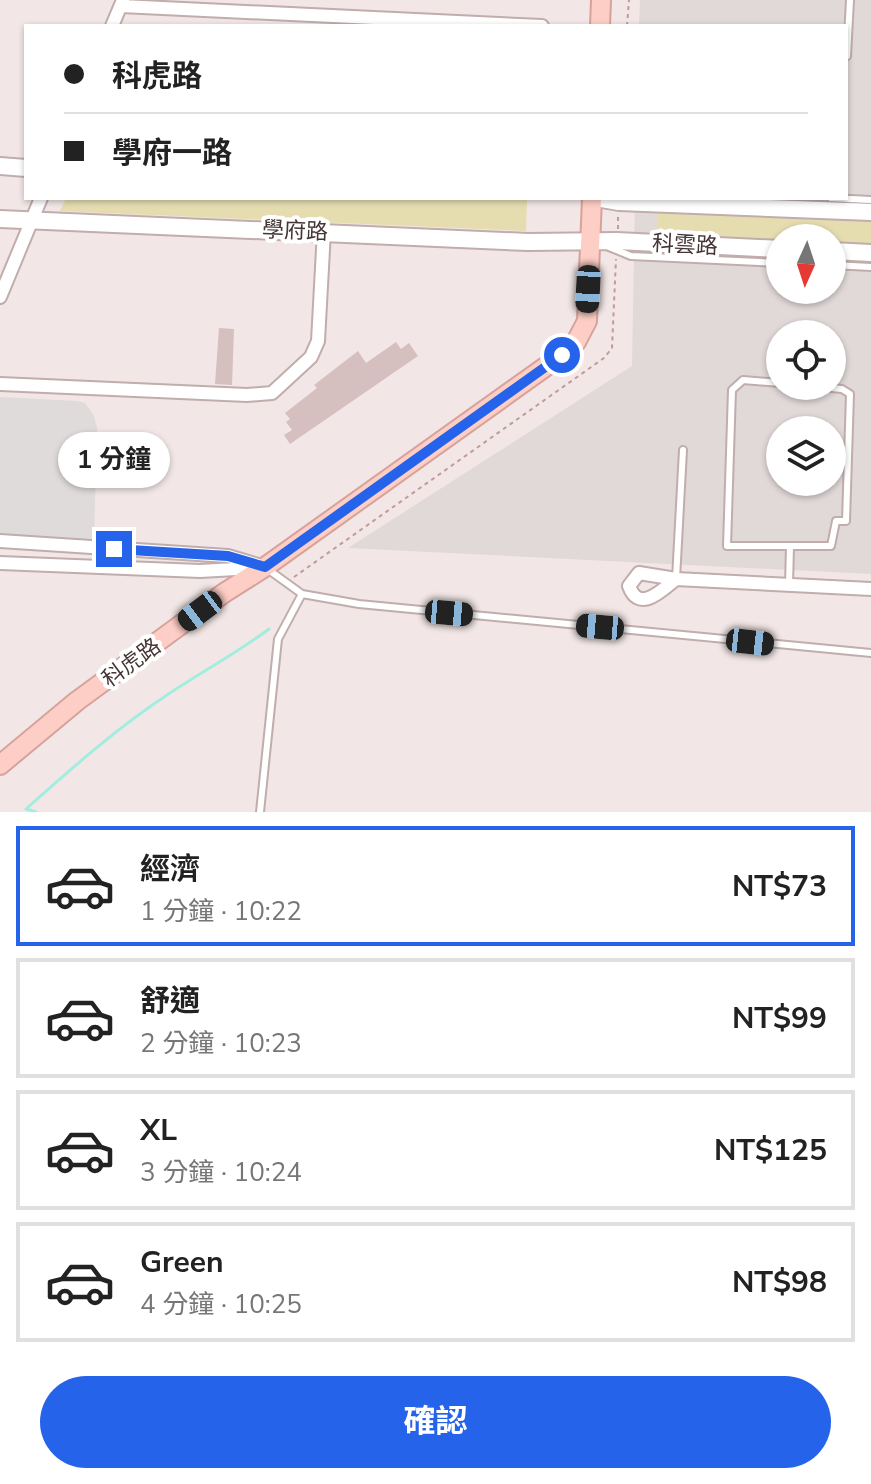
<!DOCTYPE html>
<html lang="zh-TW">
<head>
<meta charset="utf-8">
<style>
	body { margin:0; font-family:"Nunito Sans","Noto Sans TC",sans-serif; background:#f6f6f6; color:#222; height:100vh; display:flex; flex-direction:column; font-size:30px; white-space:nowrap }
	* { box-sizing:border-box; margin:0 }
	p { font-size:26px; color:#767676 }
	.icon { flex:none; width:44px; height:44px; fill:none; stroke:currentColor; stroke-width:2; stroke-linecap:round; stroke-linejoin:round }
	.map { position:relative; height:812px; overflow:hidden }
	.details { display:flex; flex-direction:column; background:#fff; flex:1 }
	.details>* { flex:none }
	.banner { position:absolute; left:24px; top:24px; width:824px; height:176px; border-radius:0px; box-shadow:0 2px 6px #0004; display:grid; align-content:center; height:176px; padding:0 40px; background:#fff }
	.needle { width:52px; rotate:183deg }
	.tools { position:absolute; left:766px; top:224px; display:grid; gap:16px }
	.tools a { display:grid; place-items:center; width:80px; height:80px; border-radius:50%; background:#fff; box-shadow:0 2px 6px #0004; font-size:40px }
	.end { position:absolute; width:36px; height:36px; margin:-18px; border:10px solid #2563eb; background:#fff; box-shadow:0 0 0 4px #fff }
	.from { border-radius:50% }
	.bubble { position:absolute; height:56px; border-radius:28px; background:#fff; box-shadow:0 2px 6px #0004; font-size:26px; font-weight:700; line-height:56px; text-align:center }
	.car { position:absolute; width:24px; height:48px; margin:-24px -12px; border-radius:10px; box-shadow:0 0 6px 2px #0007; background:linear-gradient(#222 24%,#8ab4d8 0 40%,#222 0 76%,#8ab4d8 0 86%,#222 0) }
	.banner b { display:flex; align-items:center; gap:28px; height:76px; font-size:30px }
	.banner b+b { border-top:2px solid #e0e0e0 }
	.banner i { width:20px; height:20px; background:#222 }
	ul { padding:14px 0 0; list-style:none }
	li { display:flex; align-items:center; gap:24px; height:120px; margin:0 16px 12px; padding:0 24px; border:4px solid #e0e0e0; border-radius:0px }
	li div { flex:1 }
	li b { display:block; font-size:30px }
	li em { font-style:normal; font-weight:700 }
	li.on { border-color:#2563eb }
	li>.icon { width:72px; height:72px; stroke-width:1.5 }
	.action { display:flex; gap:16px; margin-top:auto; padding:16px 40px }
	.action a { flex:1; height:92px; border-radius:48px; background:#2563eb; color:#fff; font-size:32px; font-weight:700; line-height:92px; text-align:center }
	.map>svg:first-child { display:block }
</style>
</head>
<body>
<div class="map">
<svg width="871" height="812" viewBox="0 0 871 812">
	<rect width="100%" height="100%" fill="#f2e7e6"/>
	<path fill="#e1d8d8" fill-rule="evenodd" d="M640,0H871V574L348,548L632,366L635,198H846V26H639ZM780,238H832V290H780ZM780,334H832V386H780ZM780,430H832V482H780Z"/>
	<path fill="#e5ddb0" d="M66,198H492L527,200L526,231L60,211Z
		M658,213L871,218V247L832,244V238H780V242L658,231Z"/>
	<path fill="#e0dbdb" d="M0,397L78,401L85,403L93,414L97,427L94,541L0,534Z"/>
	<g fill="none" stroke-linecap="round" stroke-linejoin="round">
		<path stroke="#a3eddf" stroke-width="3" d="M36,812L26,809C72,768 118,727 170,693C203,671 237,653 269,629"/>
	</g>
	<path fill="#d6bfbf" d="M219,328L234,329L232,385L215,384Z
		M396,342L401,349L409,343L418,356L290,444L284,435L292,430L286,422L290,419L285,413L317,388L314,385L358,351L366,363Z"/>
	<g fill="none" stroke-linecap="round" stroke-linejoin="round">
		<g stroke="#c0adac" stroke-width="10">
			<path id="service" d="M847,56L850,0
				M831,198L871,200
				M609,247L631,256L780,263
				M832,265L871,267
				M780,383L743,380L732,390L727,546H831L836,521H846L850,394L842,389L811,386
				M266,568L302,594L359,604L871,653
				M676,579L683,450
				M789,585L790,546
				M260,812L278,639L302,594"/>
		</g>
		<g stroke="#c0adac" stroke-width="16">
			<path id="minor" d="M121,6L542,26
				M112,26L123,0
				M0,297L41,198
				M0,384L247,395L272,393L311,357L318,341L324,231
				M0,541L228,556L265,567
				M0,563L200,571L254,568
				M676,579C662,590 639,614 629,586L639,573L676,579L871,589"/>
		</g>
		<g stroke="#c0adac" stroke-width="20">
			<path id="tertiary" d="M0,166L26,168
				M596,198L619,202L871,212
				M0,219L528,242L617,241L780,249
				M832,251L871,253"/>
		</g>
		<g stroke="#d7a29b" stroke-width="22">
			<path id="secondary" d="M600,26L601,0
				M0,765L77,701L224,593L265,567L562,355L576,342L587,321L592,198"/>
		</g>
		<path stroke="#bf9c9a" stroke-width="2" stroke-dasharray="4 4" stroke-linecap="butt" d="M627,26L629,0
			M618,229V215
			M294,577L604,358L612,348L616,259"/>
		<use href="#service" stroke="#fff" stroke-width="6"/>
		<use href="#minor" stroke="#fff" stroke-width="12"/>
		<use href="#tertiary" stroke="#fff" stroke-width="16"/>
		<use href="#secondary" stroke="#fdcec5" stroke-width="18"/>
	</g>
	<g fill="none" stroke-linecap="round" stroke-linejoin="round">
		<path stroke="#2563eb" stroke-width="10" d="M114,549L228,556L265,567L562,355"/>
	</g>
	<g text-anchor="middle" stroke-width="8" stroke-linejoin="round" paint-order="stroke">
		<g font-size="22" fill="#453535" stroke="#fff">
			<text transform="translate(295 230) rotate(2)" y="8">學府路</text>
			<text transform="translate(685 244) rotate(3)" y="8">科雲路</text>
			<text transform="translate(131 662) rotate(-36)" y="8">科虎路</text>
		</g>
	</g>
</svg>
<div class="tools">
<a><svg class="needle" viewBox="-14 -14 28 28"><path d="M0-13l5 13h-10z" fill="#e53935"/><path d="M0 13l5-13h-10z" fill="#767676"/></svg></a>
<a><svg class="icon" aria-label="locate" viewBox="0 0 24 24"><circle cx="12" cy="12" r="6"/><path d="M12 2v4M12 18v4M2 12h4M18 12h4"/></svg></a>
<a><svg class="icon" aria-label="layers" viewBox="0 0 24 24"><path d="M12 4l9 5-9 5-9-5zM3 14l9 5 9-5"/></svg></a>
</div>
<i class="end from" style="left:562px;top:355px"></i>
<i class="end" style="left:114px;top:549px"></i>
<div class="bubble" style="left:58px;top:432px;width:112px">1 分鐘</div>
<i class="car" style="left:588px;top:289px;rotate:183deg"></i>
<i class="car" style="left:200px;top:611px;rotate:233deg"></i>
<i class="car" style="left:449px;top:613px;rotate:95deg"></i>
<i class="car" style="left:600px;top:627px;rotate:275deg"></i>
<i class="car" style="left:750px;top:642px;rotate:96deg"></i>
<div class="banner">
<b><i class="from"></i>科虎路</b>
<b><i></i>學府一路</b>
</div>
</div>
<section class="details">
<ul>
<li class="on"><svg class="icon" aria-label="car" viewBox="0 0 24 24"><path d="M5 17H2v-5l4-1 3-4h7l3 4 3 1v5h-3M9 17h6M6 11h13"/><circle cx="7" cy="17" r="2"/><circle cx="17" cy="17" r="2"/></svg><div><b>經濟</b><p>1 分鐘 · 10:22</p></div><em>NT$73</em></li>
<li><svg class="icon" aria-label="car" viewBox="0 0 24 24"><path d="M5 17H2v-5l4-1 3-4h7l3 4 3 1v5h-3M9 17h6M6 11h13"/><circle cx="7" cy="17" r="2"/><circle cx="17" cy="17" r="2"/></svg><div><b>舒適</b><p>2 分鐘 · 10:23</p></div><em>NT$99</em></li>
<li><svg class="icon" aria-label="car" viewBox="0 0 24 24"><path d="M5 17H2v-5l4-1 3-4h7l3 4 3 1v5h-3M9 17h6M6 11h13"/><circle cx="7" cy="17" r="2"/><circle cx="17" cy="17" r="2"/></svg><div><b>XL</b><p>3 分鐘 · 10:24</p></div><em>NT$125</em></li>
<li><svg class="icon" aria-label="car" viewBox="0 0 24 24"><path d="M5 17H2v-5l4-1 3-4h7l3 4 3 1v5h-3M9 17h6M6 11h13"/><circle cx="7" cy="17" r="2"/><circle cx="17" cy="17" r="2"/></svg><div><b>Green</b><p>4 分鐘 · 10:25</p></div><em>NT$98</em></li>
</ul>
<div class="action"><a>確認</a></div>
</section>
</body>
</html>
